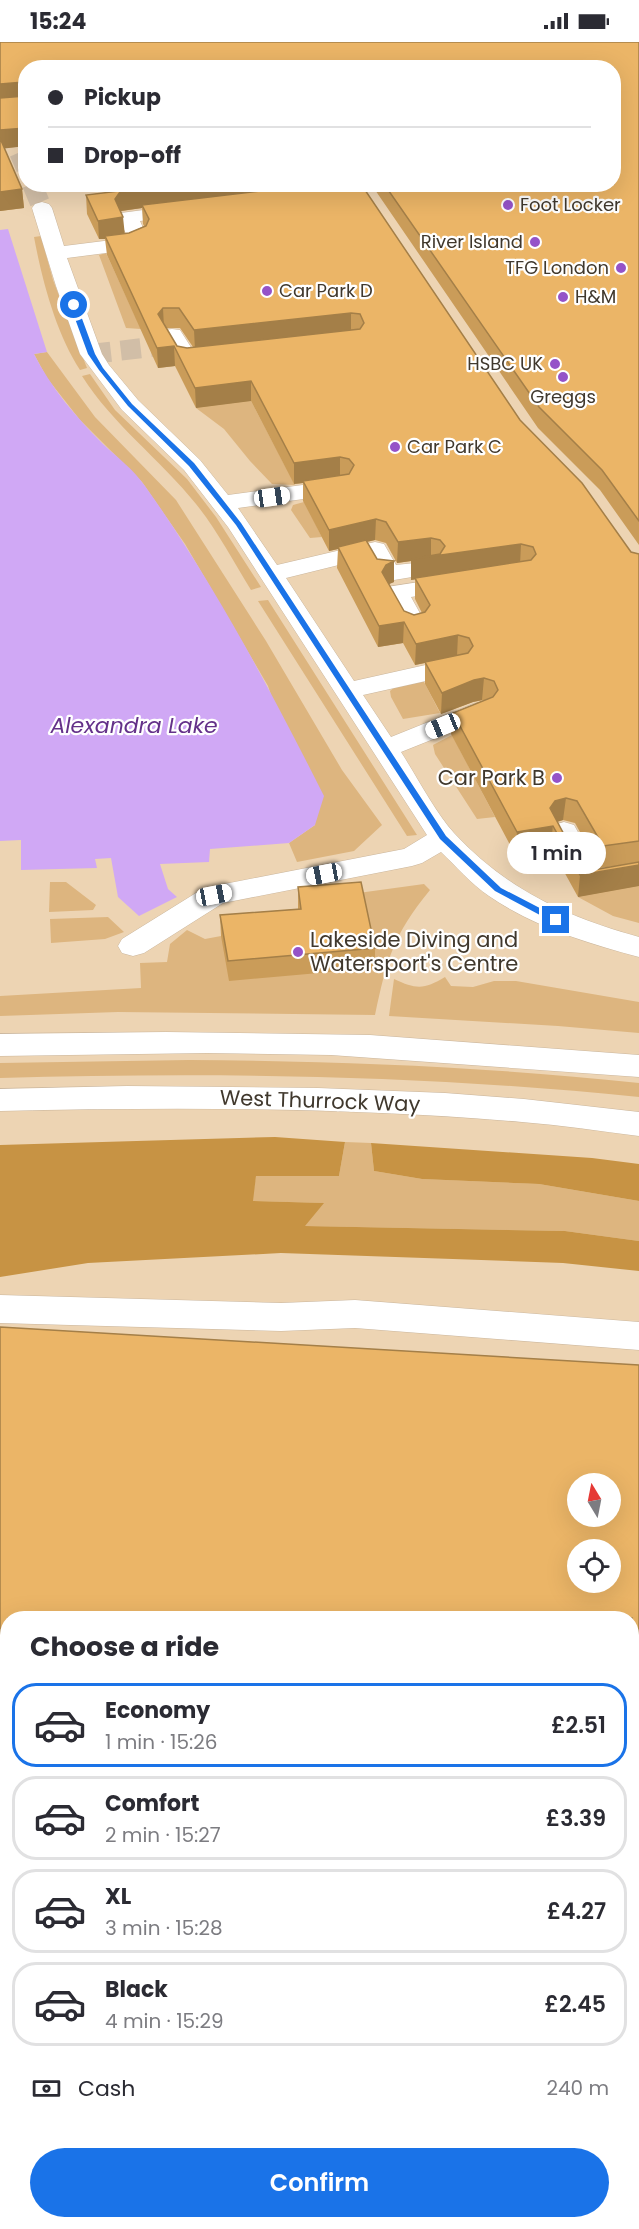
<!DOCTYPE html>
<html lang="en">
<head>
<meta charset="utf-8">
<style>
	body { margin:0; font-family:Poppins,sans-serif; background:#f7f7f7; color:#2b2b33; height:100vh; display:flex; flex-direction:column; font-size:22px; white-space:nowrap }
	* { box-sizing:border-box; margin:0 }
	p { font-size:20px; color:#7c7c81 }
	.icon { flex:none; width:33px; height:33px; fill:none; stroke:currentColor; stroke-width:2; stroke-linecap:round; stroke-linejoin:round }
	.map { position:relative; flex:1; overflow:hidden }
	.side { position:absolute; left:0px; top:1569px; width:639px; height:618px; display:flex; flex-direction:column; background:#fff; border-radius:24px 24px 0 0; box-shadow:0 6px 24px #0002 }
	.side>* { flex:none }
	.hud { position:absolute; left:18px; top:18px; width:603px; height:132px; border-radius:24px; box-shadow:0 6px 24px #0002; display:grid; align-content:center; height:132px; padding:0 30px; background:#fff }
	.needle { width:39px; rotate:350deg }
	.fabs { position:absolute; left:567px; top:1431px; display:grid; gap:12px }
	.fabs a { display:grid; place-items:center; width:54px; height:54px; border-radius:50%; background:#fff; box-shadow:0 6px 24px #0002; font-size:30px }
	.end { position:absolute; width:27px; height:27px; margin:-14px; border:8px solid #1a73e8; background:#fff; box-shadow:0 0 0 3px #fff }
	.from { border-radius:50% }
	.bubble { position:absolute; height:42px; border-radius:21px; background:#fff; box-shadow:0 6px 24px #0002; font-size:20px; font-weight:600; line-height:42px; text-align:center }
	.car { position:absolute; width:18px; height:36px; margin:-18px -9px; border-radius:8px; box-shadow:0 0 4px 2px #0007; background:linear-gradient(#fff 24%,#345 0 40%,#fff 0 76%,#345 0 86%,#fff 0) }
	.hud b { display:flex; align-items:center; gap:21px; height:57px; font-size:22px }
	.hud b+b { border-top:2px solid #e1e1e2 }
	.hud i { width:15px; height:15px; background:#2b2b33 }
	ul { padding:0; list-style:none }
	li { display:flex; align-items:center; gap:18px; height:84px; margin:0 12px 9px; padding:0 18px; border:3px solid #e1e1e2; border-radius:24px }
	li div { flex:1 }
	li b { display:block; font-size:22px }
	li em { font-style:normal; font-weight:600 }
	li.on { border-color:#1a73e8 }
	li>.icon { width:54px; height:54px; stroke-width:1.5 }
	h2 { padding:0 30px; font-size:27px; line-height:72px }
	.pay { display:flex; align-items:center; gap:15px; height:66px; padding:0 30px; font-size:22px }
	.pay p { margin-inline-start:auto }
	.primary-button { display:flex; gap:12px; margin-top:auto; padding:12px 30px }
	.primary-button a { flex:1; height:69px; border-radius:36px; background:#1a73e8; color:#fff; font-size:24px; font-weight:600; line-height:69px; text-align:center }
	.status { display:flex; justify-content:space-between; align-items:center; height:42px; padding:0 30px; background:#fff; direction:ltr }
	.status svg { height:16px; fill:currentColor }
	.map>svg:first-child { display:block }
</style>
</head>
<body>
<div class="status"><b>15:24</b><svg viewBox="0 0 49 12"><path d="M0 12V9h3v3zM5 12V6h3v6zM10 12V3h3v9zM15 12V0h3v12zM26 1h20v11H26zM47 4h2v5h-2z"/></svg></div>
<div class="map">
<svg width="639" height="2187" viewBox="0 0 639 2187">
	<rect width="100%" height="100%" fill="#f5e0c6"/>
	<path fill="#edd4b3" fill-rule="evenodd" d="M0,0H639V2187H0ZM26,26H614V142H26ZM578,1442H610V1474H578ZM578,1508H610V1540H578ZM8,1576H632V2180H8Z"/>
	<path fill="#ddb57f" d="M41,194L53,238L87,326L80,328C56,291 42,238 34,195Z
		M106,211L141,287L126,286L99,213Z
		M47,310L95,375L176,458L266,599L342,728L382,783L354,809L297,820L289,801L315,783L268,644L185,502L142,440L80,378L47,336L34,312Z
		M90,332L115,368L187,437L216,475L261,545L251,548C233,519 217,488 196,462C160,417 113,383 82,334Z
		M251,359L295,443L272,442L250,419L224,387L196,366Z
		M304,460L322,495L310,496L291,468L293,463Z
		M268,558L417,793L407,794L258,559Z
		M423,638L440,671L403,677L391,655L390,649L397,643Z
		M452,693L495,775L477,777L435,712L433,703Z
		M50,840H66L96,863L93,868L49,870Z
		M424,842L430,848C393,893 387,917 375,973L118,970L0,974V954L141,946L140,921L167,920L170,902L187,888L205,897L221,894L374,926L300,859Z
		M639,844V881L613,874L578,855Z
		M108,875L124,890L105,897L51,901L50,877Z
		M445,935L451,944L473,945L494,939H516L639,960V991L558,984L389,974L394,937C417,948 425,947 445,935Z
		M189,1018C340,1019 489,1025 639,1041V1055C426,1033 214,1030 0,1036V1021Z
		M345,1100L371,1101L374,1129L422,1137L539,1142L639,1159V1199L565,1189L304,1184L323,1161L252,1159L256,1133L339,1134Z"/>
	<path fill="#c79344" d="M275,1095L345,1100L339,1134H256L253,1159L324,1161L305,1184L565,1189L639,1199V1229L563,1221L281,1211L88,1221L0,1235V1103Z
		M371,1101L592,1116L639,1122V1159L539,1142L422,1137L374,1129Z"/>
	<path fill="#d0a8f5" d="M8,187L47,310L34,312C51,346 76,375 103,402C117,415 134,428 145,444C214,541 270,647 324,754L315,783L289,801L210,807L209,820L160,822L168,847L177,855L139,874L118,855L111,816L95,817L97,826L21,828V798L0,799V188Z"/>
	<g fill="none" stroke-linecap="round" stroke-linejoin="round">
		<path stroke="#d1bea7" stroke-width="20" stroke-dasharray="20 10" stroke-linecap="butt" d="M7,83L26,126
			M32,142L42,166
			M91,312L178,302"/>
		<g stroke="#cab69d" stroke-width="1">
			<path id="minor" d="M42,160L49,162L52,166L64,204L128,196L118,175L121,171L188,162L195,164L198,168L195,172L140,179L148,197L145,201L129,208L67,216L102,312L109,323L138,358L200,418L228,453L340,438L348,440L352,445L348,450L340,452L238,466L277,523L375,500L384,502L396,523L415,521L424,523L427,528L424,533L388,539L379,537L367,516L286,536L354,639L457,616L466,618L470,624L466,630L363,653L391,695L473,662L482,660L491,662L495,668L491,674L401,710C417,735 435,770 454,791C506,847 566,875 639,895V915C587,901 534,885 489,854C471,842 456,824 441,810L422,821L412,824L223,861L144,911L133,914L122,911L118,904L122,897L204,846L404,807L427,793L228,485L184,428L122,368L80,312L56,244L32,166L35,162Z
				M172,287L180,288L194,310L217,308L225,309L228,314L225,319C211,322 194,325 180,322L161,293L164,288Z
				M458,534L467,536L470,541L467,546L411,555L427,584L423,589L414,592L405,589L383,550L387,545Z
				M564,780L574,783L599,828L639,822V840L590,848L580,846L550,789L554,783Z
				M0,1253L281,1261L355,1258L639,1280V1308L355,1286L281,1289L0,1281Z"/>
		</g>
		<g stroke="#cab69d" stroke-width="1">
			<path id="major" d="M166,990L370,993L639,1013V1035L331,1013L207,1011L0,1014V992Z
				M127,1044L318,1046L445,1051L524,1057L639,1070V1094C600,1089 561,1083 522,1080C348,1065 174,1065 0,1069V1047Z"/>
		</g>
		<use href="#minor" fill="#fff" fill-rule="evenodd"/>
		<use href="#major" fill="#fff" fill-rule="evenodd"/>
	</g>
	<path fill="#ca9c59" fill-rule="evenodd" d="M0,0H639V503L600,448L538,386L371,142H614V26H26V104L4,106L22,147L24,166L0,169Z
		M177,142H361L520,378L631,510L639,512V844L578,855L551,806L515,812L451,692L453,671L484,658L473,660L441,672L425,642V621L415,623L403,601L378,605L337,526L338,507L329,509L303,459V441L294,442L251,359L196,366L175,324L158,326L107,213L105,197H99L87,172L86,153ZM142,166L143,182L144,184L129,191L124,192L121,169ZM166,286H180L193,305L187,306L177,304ZM375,498L386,501L397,521L411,519V538L415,537V557L422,571L414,573L404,569L388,542L394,540V519L377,517L367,500ZM563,778L575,781L600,826L638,821L593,828L582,826L557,780Z
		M298,845L375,906V926L229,939L221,894L220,873L298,867Z
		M0,1285L639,1323V2136H632V1576H8V2141H0Z"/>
	<path fill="#a47f48" d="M24,40L26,58L0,60V42Z
		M26,86V104L0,107V88Z
		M184,142H261V152L142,163V166L121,169L116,176L115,157L120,150Z
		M22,147L24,166L0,169V150Z
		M123,175L125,194H105V197H99L98,179Z
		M163,266L164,286L158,272Z
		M351,271V291L195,308L194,288Z
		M174,304L175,324L158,326L157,306Z
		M251,339V359L196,366L195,346Z
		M340,415V436L303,439V441L294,442V421Z
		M376,477L375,498L338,506V505V507L329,509V488Z
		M431,496V514L521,502L520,523L411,538V519L397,521L398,500Z
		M394,519V540L385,544L382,530L386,523Z
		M404,580L403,601L378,605L379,584Z
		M458,593L457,614L415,623L416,602Z
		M484,636L482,658L473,660L441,672L442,651L474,638Z
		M566,756L563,778L553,781L551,806L515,812L517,790L550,766L555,759Z
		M639,823V844L578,855L580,833Z"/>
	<path fill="#ebb567" stroke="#a47f48" stroke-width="1.5" fill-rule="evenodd" d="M0,0H639V479L602,428L539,365L384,142H614V26H26V41L24,40L0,42Z
		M26,53V86L0,88V56L25,54Z
		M0,96L22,147L0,150Z
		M177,142H184L120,150L115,157L123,175L98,179L86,153Z
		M271,142H361L520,378L582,441L631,510L639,512V799L603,804L577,759L566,756L555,759L550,766L582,826L593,828L639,820V823L580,833L553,784L517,790L453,671L493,655L498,648L494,639L484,636L474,638L442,651L425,620L468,611L473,604L469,596L458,593L416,602L404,580L379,584L338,505L366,498L377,517L394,519L386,523L382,530L404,569L414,573L425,570L430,563L415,536L531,518L536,512L533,505L521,502L412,517L440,512L445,504L440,498L431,496L398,500L386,480L376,477L329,488L303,439L349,432L354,423L349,417L340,415L294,421L251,339L195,346L174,304L157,306L105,194L129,191L146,184L149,177L142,163L268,148ZM163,266H179L194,288L351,271L360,272L364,281L360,287L187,306L177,304L158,272Z
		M361,840L375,906L228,919L220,873L301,867L298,845Z
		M0,1285L639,1323V2130L632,2129V1576H8V2135H0ZM578,1442H610V1474H578ZM578,1508H610V1540H578Z"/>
	<path fill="#1a73e8" d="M74,261L77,263L95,312L103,326L132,362L194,421L241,481L446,794L501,846L559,876V880H553L495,849L440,797L236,483L189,424L128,364L99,328L88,312L70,263Z"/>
	<g fill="#9553c8" stroke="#fff" stroke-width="2">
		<circle cx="508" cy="163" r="6"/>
		<circle cx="535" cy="200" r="6"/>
		<circle cx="621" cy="226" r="6"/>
		<circle cx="267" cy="249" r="6"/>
		<circle cx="563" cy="255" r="6"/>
		<circle cx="555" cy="322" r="6"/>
		<circle cx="563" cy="335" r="6"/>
		<circle cx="395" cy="405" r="6"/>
		<circle cx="557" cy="736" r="6"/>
		<circle cx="298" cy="910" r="6"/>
	</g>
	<g text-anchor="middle" stroke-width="4.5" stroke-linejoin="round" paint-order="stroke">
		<g font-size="18" fill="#40382d" stroke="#fff" text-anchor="start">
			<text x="520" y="169">Foot Locker</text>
			<text x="523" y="206" text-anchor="end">River Island</text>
			<text x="609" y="232" text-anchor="end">TFG London</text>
			<text x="279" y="255">Car Park D</text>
			<text x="575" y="261">H&amp;M</text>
			<text x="543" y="328" text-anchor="end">HSBC UK</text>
			<text x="563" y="361" text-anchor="middle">Greggs</text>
			<text x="407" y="411">Car Park C</text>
		</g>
		<g font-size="21" fill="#40382d" stroke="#fff" text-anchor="end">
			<text x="545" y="743">Car Park B</text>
			<text x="310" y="905" text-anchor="start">Lakeside Diving and<tspan x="310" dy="24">Watersport's Centre</tspan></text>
		</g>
		<g font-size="21" fill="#40382d" stroke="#fff">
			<text transform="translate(320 1059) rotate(2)" y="7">West Thurrock Way</text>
		</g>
		<g font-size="22" font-style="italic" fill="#643189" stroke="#fff">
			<text x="134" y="691">Alexandra Lake</text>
		</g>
	</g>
</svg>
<div class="fabs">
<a><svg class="needle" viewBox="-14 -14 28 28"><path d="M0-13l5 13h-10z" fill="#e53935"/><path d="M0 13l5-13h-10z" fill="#7c7c81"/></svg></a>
<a><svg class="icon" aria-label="locate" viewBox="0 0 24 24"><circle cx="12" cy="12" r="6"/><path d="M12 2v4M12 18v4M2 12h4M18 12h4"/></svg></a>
</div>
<i class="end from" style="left:74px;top:263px"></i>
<i class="end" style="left:556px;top:878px"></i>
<div class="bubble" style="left:507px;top:790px;width:99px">1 min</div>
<i class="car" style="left:272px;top:455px;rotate:82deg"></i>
<i class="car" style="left:443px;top:684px;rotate:248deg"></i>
<i class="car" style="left:324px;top:832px;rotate:259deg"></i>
<i class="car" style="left:214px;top:853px;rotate:79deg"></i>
<div class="hud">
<b><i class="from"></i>Pickup</b>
<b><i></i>Drop-off</b>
</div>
<section class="side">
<h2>Choose a ride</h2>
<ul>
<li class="on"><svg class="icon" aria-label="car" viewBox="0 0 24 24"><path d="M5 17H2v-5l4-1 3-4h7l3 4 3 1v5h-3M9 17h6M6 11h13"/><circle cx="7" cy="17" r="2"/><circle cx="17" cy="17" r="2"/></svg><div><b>Economy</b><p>1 min · 15:26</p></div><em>£2.51</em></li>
<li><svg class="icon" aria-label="car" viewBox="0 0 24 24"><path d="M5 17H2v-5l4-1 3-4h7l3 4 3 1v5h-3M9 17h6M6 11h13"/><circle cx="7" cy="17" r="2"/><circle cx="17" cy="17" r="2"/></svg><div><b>Comfort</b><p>2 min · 15:27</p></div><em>£3.39</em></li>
<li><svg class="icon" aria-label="car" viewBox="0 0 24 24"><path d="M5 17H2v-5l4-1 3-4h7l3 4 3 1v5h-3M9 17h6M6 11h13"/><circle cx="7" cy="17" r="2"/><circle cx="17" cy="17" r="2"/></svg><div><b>XL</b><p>3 min · 15:28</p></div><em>£4.27</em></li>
<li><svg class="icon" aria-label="car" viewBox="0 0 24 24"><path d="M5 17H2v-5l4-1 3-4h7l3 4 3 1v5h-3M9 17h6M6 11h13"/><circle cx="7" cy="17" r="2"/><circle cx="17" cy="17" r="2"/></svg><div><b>Black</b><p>4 min · 15:29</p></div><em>£2.45</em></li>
</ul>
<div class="pay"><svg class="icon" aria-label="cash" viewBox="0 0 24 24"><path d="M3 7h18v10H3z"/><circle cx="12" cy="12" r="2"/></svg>Cash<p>240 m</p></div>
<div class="primary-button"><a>Confirm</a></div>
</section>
</div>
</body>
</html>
